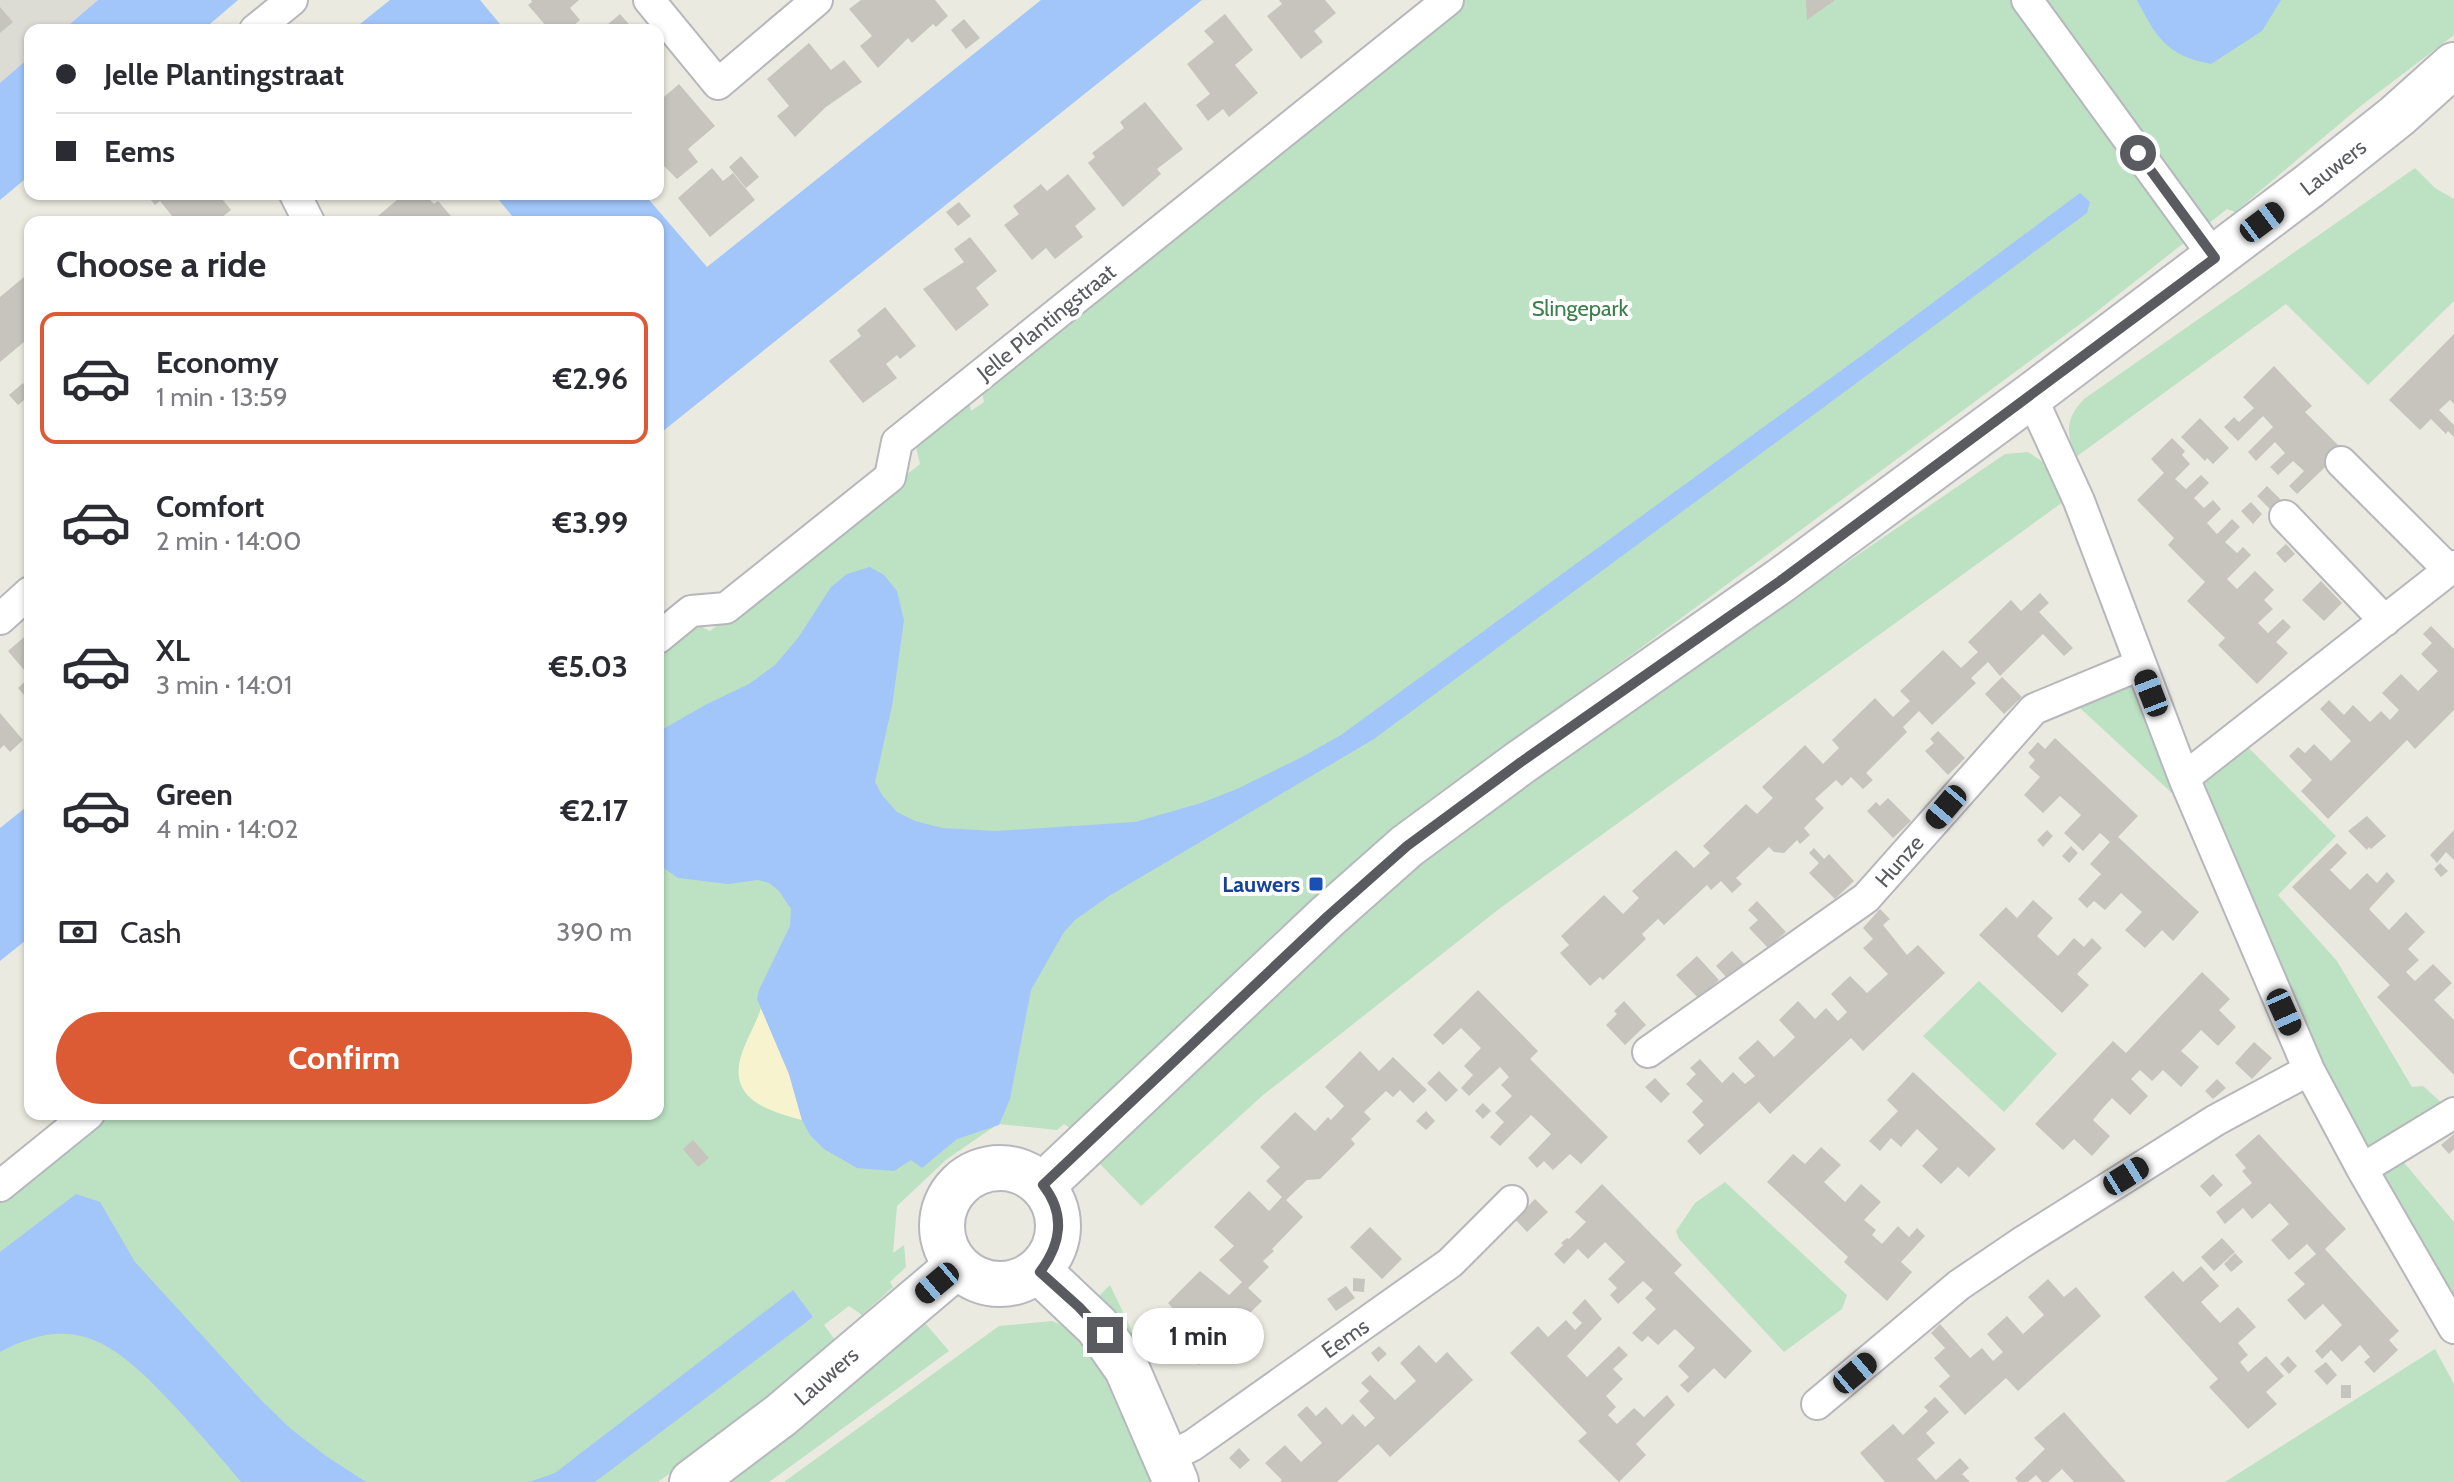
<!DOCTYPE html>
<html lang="en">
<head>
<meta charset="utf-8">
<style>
	body { margin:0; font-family:Cabin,sans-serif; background:#f2f2f3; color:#2b2b33; height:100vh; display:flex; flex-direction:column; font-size:30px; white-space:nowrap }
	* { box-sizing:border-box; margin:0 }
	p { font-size:26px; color:#7c7c81 }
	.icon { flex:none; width:44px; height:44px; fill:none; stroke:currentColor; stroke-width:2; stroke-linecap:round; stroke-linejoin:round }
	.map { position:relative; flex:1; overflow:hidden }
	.side { position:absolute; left:24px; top:216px; width:640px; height:904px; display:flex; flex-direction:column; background:#fff; border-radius:16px; box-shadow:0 2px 6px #0004 }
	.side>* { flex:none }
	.guide { position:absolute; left:24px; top:24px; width:640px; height:176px; border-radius:16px; box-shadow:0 2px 6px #0004; display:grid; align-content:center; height:176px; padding:0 32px; background:#fff }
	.end { position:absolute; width:36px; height:36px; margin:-18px; border:10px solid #595b60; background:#fff; box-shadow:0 0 0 4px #fff }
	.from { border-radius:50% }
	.bubble { position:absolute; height:56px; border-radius:28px; background:#fff; box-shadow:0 2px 6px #0004; font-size:26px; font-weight:700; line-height:56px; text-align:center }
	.car { position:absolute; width:24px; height:48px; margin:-24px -12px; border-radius:10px; box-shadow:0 0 6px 2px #0007; background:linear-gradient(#222 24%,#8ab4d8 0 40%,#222 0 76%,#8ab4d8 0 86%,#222 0) }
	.guide b { display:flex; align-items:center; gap:28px; height:76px; font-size:30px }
	.guide b+b { border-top:2px solid #e1e1e2 }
	.guide i { width:20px; height:20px; background:#2b2b33 }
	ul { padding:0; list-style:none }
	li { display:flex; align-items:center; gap:24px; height:132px; margin:0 16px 12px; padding:0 16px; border:4px solid transparent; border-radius:16px }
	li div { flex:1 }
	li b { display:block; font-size:30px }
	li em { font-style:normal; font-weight:700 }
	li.current { border-color:#dd5b34 }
	li>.icon { width:72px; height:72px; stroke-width:1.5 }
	h2 { padding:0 32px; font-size:36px; line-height:96px }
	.pay { display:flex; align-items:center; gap:20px; height:88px; padding:0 32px; font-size:30px }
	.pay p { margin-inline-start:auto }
	.cta { display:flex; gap:16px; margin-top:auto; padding:16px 32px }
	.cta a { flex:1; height:92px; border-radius:48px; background:#dd5b34; color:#fff; font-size:32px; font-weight:700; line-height:92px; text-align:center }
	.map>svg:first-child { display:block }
</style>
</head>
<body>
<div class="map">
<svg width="2454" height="1482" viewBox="0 0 2454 1482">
	<rect width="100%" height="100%" fill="#ebeae0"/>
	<path fill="#dcdbd4" d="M0,0H98L63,30H30V57L0,83Z"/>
	<path fill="#bde1c3" d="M1465,0H2454V35L2362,105L2235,212L2227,209L2091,316L1642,647L1426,802L1279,929L1071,1129L1064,1124L1057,1130L998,1124L947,1159L897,1206L893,1253L904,1245L906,1267L890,1282L893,1287L862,1315L849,1306L824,1325L835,1340L709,1444L658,1482H0V1200L109,1114H658V650L686,628L698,625L710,631L920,464L916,447L919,441L969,402L971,411L984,402L981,388Z
		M2415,168L2435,188L2454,199V301L2368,385L2286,304L2076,457C2066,433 2065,419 2084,399Z
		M2028,452L2049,466L2063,502L1499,909L1262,1096L1141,1206L1100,1164L1379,897L1469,821L2005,454Z
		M2140,665L2184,777L2237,736L2336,836L2278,895L2337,961L2412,1087L2423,1086L2453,1113L2362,1170L2202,821L2066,695Z
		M1979,981L2057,1054L2004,1112L1923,1036Z
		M2401,1159L2454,1222V1306L2382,1172Z
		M1725,1182L1847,1295L1842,1309L1784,1352L1679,1239L1676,1231L1695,1203Z
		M1110,1285L1169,1408L1160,1412L1093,1302Z
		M1052,1321L1067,1327L1097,1351L1160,1482H784L999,1326Z
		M925,1323L949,1351L769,1482H732Z
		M2435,1349L2454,1384V1482H2225Z"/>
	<path fill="#f7f3cf" d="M761,1008L789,1074L802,1120C769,1111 728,1100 741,1056C746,1040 756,1024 761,1008Z"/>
	<path fill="#a2c6f9" d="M98,0H238L203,30H63Z
		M390,0H480L505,30H356L355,28Z
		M1041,0H1202L658,435V222H517L494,194H644L707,267Z
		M2137,0H2281L2262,31L2211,64C2167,56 2156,37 2137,0Z
		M30,57V175L0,200V83Z
		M2080,193L2090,202L2087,213L1374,739L1109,896L1075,920L1064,932L1031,990L1010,1099L999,1125L957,1139L922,1168L911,1160L894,1171L857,1168L824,1149L810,1135L802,1120L789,1074L757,999L759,990L790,926L791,909L779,891L769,883L758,880L728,884L678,878L658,864V732L707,704L749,684L775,665L798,638L831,587L847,574L870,567L884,575L897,591L904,620L892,706L875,782L882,795L897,812L915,821L942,828L995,831L1135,822L1201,803L1237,789L1302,757L1341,735L1868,351Z
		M30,804V937L0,961V828Z
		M76,1194L100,1202L135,1262L261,1400L291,1429L326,1456L366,1482H241C216,1452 190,1422 163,1394C112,1341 72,1313 0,1352V1252Z
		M793,1290L813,1317L595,1482H529L555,1473Z"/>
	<path fill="#c6c4bd" d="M531,0H579L570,8L580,20L568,30H552L549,26L547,27L528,5L532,2Z
		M861,0H935L948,16L936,27L933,24L912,43L908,38L878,68L860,46L872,36L849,9Z
		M1279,0H1325L1336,13L1314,31L1323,42L1301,59L1267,16L1282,4Z
		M1806,0H1835L1807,20Z
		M0,7L13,22L0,33Z
		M620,14L634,30H601Z
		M1225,14L1253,50L1235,65L1258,93L1229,117L1223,109L1208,121L1196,105L1210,94L1187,64L1214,42L1204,31Z
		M964,19L980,38L966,49L951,30Z
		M809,43L831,70L844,60L862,82L826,107L795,137L777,116L789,106L767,79Z
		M679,84L715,126L688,149L698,162L677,179L658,160V102Z
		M1145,102L1183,149L1157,169L1161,174L1123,207L1088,163L1095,157L1092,153L1124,128L1120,122Z
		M741,156L759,177L746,188L729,167Z
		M712,168L723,181L733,173L755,200L710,237L678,198Z
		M1068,174L1096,209L1075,226L1083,237L1075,243L1055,259L1046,248L1032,260L1004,225L1019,214L1013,206L1041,184L1047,191Z
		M146,194H218L231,210L221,218L224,222H177L160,201L155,205Z
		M394,194H425L434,204L438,201L456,222H371L398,199Z
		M959,202L971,216L958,226L946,212Z
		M970,237L997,271L976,288L989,305L956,331L923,289L964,262L954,249Z
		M30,272V337L0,362V297Z
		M885,307L916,346L900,359L897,355L886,364L897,378L863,403L829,361L861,336L857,330Z
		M2454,334V404L2450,400L2439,410L2454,425V437L2448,431L2446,434L2431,419L2420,430L2389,400Z
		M2274,366L2312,406L2305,412L2343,450L2297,494L2289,486L2304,471L2293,461L2278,475L2270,467L2285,453L2275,442L2256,461L2248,452L2273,427L2263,416L2238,441L2224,427L2234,417L2239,422L2254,408L2243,397Z
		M23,383L30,395L18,405L9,395Z
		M2200,418L2229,448L2213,464L2207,458L2205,461L2181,437Z
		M2172,438L2185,451L2182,455L2190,464L2175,479L2186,489L2201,475L2209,483L2194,498L2204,508L2213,500L2221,509L2207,523L2217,534L2232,519L2240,527L2225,542L2237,553L2243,547L2251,555L2227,579L2237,589L2255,571L2274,590L2264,600L2273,609L2258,623L2268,633L2283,619L2291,627L2276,642L2288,653L2257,684L2218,645L2225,638L2187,601L2205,582L2168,545L2174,538L2137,500L2164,473L2151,459Z
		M2267,486L2286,505L2276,515L2257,496Z
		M2251,502L2262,514L2253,524L2241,511Z
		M2286,544L2295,554L2285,563L2276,553Z
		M2321,581L2342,603L2324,621L2302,600Z
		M2040,593L2049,603L2039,612L2073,648L2064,656L2043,634L2000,676L1988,662L1971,678L1976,683L1932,725L1919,711L1903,727L1907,732L1866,773L1873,780L1863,789L1851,777L1842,786L1836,780L1815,799L1824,808L1804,828L1810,835L1800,844L1797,840L1784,853L1774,852L1769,847L1736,878L1742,884L1732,893L1721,881L1711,890L1707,885L1664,925L1658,919L1642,934L1646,939L1603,980L1600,977L1590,986L1560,953L1569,945L1561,936L1604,895L1623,914L1639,898L1632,891L1676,850L1694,868L1710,853L1703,846L1746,804L1757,814L1773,798L1762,787L1805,745L1823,764L1839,748L1832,740L1875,698L1893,717L1910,701L1900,691L1943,650L1961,668L1978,652L1968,642L2011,600L2021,611Z
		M2431,626L2454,649V710L2415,749L2407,740L2328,819L2301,791L2312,780L2289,756L2298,747L2305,753L2314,744L2331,761L2351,741L2320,709L2329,700L2344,715L2353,705L2370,722L2381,711L2390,720L2399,710L2382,693L2401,674L2418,691L2438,671L2421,654L2432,643L2423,634Z
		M30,632V677L8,651Z
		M30,677V702L18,688Z
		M2002,677L2022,697L2004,714L1985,694Z
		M0,713L23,740L10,752L4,745L0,749Z
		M1938,731L1965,758L1948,775L1925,751L1934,743L1930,739Z
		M2055,738L2138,816L2118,837L2199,912L2173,941L2162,930L2145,948L2136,940L2125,930L2142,912L2121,893L2105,910L2094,901L2087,908L2078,899L2101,874L2090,864L2110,842L2100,833L2083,851L2064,833L2081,815L2070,805L2060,796L2043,813L2024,795L2040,777L2029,767L2035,760L2028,753L2038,742L2045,749Z
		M1888,798L1911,821L1893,838L1867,811L1876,802L1880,806Z
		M2367,816L2386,836L2371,849L2369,847L2367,850L2348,831Z
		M2047,830L2053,836L2043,847L2037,840Z
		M2454,830V860L2446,852L2437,863L2430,855Z
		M2337,843L2347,853L2330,870L2350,890L2367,873L2377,883L2387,872L2395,881L2369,909L2389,930L2406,912L2425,932L2408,949L2419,960L2406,972L2415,981L2433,964L2452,983L2434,1000L2454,1020V1075L2377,997L2390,985L2292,887Z
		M2071,846L2078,853L2069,863L2062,856Z
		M1814,848L1824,859L1829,854L1854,881L1835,899L1809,873L1819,863L1809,853Z
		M2440,863L2448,871L2441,877L2434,869Z
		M2033,900L2053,918L2037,936L2058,956L2074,938L2084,947L2092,938L2102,948L2077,974L2089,985L2062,1013L1979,935L2006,907L2017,918Z
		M1757,901L1786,932L1768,948L1749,928L1758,920L1748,910Z
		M1880,909L1890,919L1883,925L1907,955L1918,945L1945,973L1863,1051L1851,1038L1770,1114L1759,1102L1700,1155L1687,1141L1704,1125L1692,1112L1703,1101L1686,1084L1696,1074L1690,1068L1700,1059L1722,1083L1733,1072L1745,1084L1755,1076L1738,1058L1758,1040L1774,1057L1785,1047L1795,1037L1779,1020L1798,1001L1815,1019L1826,1008L1838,1021L1847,1012L1831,994L1850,976L1867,993L1888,974L1863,948L1873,939L1863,928Z
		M1732,951L1746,966L1728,979L1716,966Z
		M1697,956L1719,980L1699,999L1676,975Z
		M2202,972L2230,999L2219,1010L2236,1027L2218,1046L2201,1030L2181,1051L2199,1067L2181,1087L2163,1070L2152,1081L2140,1070L2131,1079L2148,1096L2130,1115L2112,1098L2102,1109L2093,1120L2110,1136L2092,1156L2074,1139L2063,1150L2035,1124L2113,1041L2126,1053Z
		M1478,990L1538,1051L1530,1059L1608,1137L1581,1164L1570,1154L1553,1170L1544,1161L1537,1168L1528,1158L1551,1134L1531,1115L1500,1146L1490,1137L1504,1122L1495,1113L1512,1096L1501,1085L1509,1077L1500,1067L1469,1096L1461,1088L1473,1075L1464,1066L1481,1048L1461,1028L1443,1045L1433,1035Z
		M1624,1001L1646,1025L1625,1045L1606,1025L1617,1014L1614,1011Z
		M2254,1042L2272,1058L2252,1079L2235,1063Z
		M1360,1051L1379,1071L1393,1057L1427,1090L1413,1103L1400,1090L1393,1097L1386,1091L1364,1112L1371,1119L1351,1139L1355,1144L1320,1179L1307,1180L1286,1200L1303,1217L1272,1249L1274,1251L1263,1261L1269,1267L1248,1288L1262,1301L1241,1322L1235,1316L1224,1326L1234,1337L1213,1351L1199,1365L1179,1345L1193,1331L1168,1303L1200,1271L1229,1295L1242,1282L1219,1260L1234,1246L1214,1227L1249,1191L1269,1211L1282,1197L1266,1181L1280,1167L1260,1147L1295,1112L1315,1131L1328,1117L1331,1120L1344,1106L1325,1087Z
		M1439,1071L1458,1090L1446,1102L1427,1083Z
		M1913,1072L1996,1149L1969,1177L1958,1167L1941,1184L1922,1166L1938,1149L1917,1129L1901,1147L1891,1138L1880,1151L1869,1141L1898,1111L1887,1100Z
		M1655,1078L1670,1094L1661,1103L1645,1087Z
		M2217,1079L2226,1088L2213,1099L2205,1091Z
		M1483,1103L1491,1111L1483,1119L1475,1111Z
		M1426,1111L1435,1121L1426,1130L1416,1121Z
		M2259,1134L2346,1229L2325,1249L2399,1331L2389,1340L2398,1350L2374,1373L2364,1362L2370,1357L2360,1345L2342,1362L2331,1350L2322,1359L2315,1351L2342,1325L2323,1304L2305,1320L2287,1300L2305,1284L2294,1273L2316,1254L2307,1244L2289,1260L2271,1240L2289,1224L2270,1203L2252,1219L2243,1208L2225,1224L2216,1212L2252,1183L2242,1171L2246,1168L2235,1155Z
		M2454,1134V1149L2449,1154L2441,1145Z
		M693,1140L709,1158L698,1167L683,1149Z
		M1821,1147L1841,1165L1824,1182L1845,1202L1861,1184L1881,1202L1864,1220L1876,1230L1872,1235L1882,1244L1898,1226L1909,1237L1917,1228L1925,1236L1901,1262L1912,1272L1887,1301L1844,1262L1848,1257L1767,1182L1793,1154L1805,1164Z
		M2213,1174L2223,1185L2210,1197L2200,1186Z
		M1602,1184L1682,1265L1674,1273L1752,1351L1725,1379L1714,1368L1688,1393L1680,1385L1689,1377L1678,1366L1695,1348L1675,1329L1658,1345L1648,1336L1642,1342L1632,1333L1656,1309L1645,1298L1653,1290L1643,1281L1618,1304L1610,1295L1617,1288L1608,1279L1625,1262L1605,1242L1588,1259L1578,1249L1564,1264L1554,1254L1563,1245L1561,1243L1567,1238L1569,1239L1586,1222L1575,1212Z
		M1535,1199L1548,1212L1527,1232L1515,1219Z
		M1370,1227L1402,1259L1382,1279L1350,1247Z
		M2222,1238L2235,1252L2214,1271L2201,1257Z
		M2235,1253L2243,1262L2231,1272L2224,1264Z
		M2201,1266L2219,1286L2201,1302L2220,1323L2238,1307L2256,1327L2238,1343L2248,1355L2240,1362L2248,1372L2266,1356L2284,1376L2266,1392L2277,1404L2248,1429L2209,1387L2218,1379L2144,1297L2173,1271L2183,1282Z
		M1353,1278L1365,1279L1364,1292L1353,1291Z
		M2048,1279L2064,1297L2076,1287L2101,1316L2018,1391L2006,1378L1965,1415L1939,1386L1950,1376L1934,1358L1945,1348L1931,1333L1940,1324L1970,1358L1982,1348L1993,1361L2003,1352L1987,1334L2007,1316L2023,1334L2044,1315L2028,1297Z
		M1346,1286L1355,1298L1336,1311L1327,1299Z
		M1585,1299L1602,1319L1567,1356L1587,1377L1619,1346L1628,1355L1613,1369L1623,1379L1606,1396L1616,1407L1608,1415L1617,1424L1634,1408L1644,1417L1667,1395L1675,1405L1636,1444L1646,1455L1619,1482L1578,1441L1587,1433L1510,1353L1538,1326L1548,1337L1566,1320L1575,1330L1582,1323L1572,1313Z
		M1419,1345L1436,1363L1447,1352L1473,1380L1390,1457L1378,1444L1337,1482H1280L1282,1480L1265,1463L1285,1445L1301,1462L1322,1443L1297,1415L1307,1406L1316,1416L1326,1407L1342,1425L1353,1414L1365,1427L1375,1418L1359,1401L1369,1391L1361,1383L1370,1375L1395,1400L1416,1381L1400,1363Z
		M1379,1346L1387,1354L1378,1362L1371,1353Z
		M2288,1356L2297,1366L2289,1374L2280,1364Z
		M2326,1362L2337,1375L2327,1385L2314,1371Z
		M2341,1385H2351V1398H2341Z
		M1935,1397L1949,1412L1926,1433L1935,1443L1917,1459L1936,1480L1960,1458L1969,1468L1962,1474L1970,1482H1885L1860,1453L1893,1424L1903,1435L1928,1411L1924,1407Z
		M2064,1412L2101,1454L2126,1482H2074L2062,1469L2048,1482H2042L2036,1475L2028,1482H2018L2015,1478L2045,1449L2034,1438Z
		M1239,1448L1250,1460L1240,1469L1229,1458Z"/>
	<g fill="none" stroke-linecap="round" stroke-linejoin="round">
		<g stroke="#b6b7bc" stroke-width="34">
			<path id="street" d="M649,0L718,84L817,0
				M2027,0L2215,258
				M255,30L292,0
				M295,194L309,222
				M2031,396L2079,501L2184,778L2309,1070L2362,1169L2454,1328
				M2341,462L2449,570
				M2285,516L2385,621
				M0,619L30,592
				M658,638L691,611L726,608L890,477L897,442L1448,0
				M2184,778L2454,566
				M1648,1052L1866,898L2034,709L2140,665
				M2362,1169L2454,1113
				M0,1186L89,1114
				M1817,1404L1959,1285L2021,1243L2216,1120L2309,1070
				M1165,1459L1193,1445L1450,1263L1512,1201"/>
		</g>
		<g stroke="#b6b8be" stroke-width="48">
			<path id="secondary" d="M942 1226a58 58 0 1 1 116 0a58 58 0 1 1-116 0Z
				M1043,1185L1328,916L1407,846L1521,762L1780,581L2031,396L2309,186L2397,116L2454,65
				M1040,1272L1097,1326L1127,1369L1176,1482
				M692,1482L781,1415L957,1266"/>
		</g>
		<use href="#street" stroke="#fff" stroke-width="30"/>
		<use href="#secondary" stroke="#fff" stroke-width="44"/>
	</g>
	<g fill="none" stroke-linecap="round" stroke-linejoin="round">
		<path stroke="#595b60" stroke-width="10" d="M1105,1335L1079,1307L1040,1272C1061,1244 1066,1214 1043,1185L1328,916L1407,846L1521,762L1780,581L2215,258L2138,153"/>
	</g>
	<rect fill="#1a4fb4" stroke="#fff" stroke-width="3" x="1308" y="876" width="16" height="16" rx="4"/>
	<g text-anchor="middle" stroke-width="8" stroke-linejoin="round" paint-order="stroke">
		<g font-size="22" fill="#595b60" stroke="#fff">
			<text transform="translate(2333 167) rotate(-38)" y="8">Lauwers</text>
			<text transform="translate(1046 322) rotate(-39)" y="8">Jelle Plantingstraat</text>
			<text transform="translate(1899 861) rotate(-49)" y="8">Hunze</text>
			<text transform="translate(1345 1338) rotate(-35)" y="8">Eems</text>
			<text transform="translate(826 1376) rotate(-41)" y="8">Lauwers</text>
		</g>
		<g font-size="22" fill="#397f47" stroke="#fff">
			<text x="1580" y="316">Slingepark</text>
		</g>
		<g font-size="22" font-weight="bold" fill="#164399" stroke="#fff" text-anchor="end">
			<text x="1300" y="892">Lauwers</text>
		</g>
	</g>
</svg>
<i class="end from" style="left:2138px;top:153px"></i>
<i class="end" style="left:1105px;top:1335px"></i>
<div class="bubble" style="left:1132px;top:1308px;width:132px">1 min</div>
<i class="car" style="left:2262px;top:222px;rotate:53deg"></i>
<i class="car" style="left:2151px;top:693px;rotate:339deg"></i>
<i class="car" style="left:1946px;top:807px;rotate:220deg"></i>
<i class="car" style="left:2284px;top:1012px;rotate:156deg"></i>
<i class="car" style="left:2126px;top:1176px;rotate:58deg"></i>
<i class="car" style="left:937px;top:1283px;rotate:230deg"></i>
<i class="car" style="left:1855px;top:1373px;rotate:50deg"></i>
<div class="guide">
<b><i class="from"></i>Jelle Plantingstraat</b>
<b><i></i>Eems</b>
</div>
<section class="side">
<h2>Choose a ride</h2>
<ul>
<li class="current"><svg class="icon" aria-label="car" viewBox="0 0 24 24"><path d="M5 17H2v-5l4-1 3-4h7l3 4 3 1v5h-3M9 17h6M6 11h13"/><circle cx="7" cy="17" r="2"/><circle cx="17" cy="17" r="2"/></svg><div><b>Economy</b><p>1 min · 13:59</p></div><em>€2.96</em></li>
<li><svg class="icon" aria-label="car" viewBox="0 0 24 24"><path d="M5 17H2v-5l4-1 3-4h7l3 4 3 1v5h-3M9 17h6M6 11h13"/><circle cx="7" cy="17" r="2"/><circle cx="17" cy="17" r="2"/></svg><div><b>Comfort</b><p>2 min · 14:00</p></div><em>€3.99</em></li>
<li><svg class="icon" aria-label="car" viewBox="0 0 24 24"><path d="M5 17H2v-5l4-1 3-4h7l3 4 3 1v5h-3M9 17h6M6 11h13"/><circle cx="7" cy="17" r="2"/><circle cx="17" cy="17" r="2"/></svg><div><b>XL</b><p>3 min · 14:01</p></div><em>€5.03</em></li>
<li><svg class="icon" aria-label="car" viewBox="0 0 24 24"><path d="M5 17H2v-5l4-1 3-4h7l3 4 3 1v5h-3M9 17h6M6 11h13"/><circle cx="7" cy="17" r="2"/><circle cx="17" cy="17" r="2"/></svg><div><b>Green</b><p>4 min · 14:02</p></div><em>€2.17</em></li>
</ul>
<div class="pay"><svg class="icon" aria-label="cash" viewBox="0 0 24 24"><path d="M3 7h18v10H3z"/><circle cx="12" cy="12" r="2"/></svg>Cash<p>390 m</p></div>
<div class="cta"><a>Confirm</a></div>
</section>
</div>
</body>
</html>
